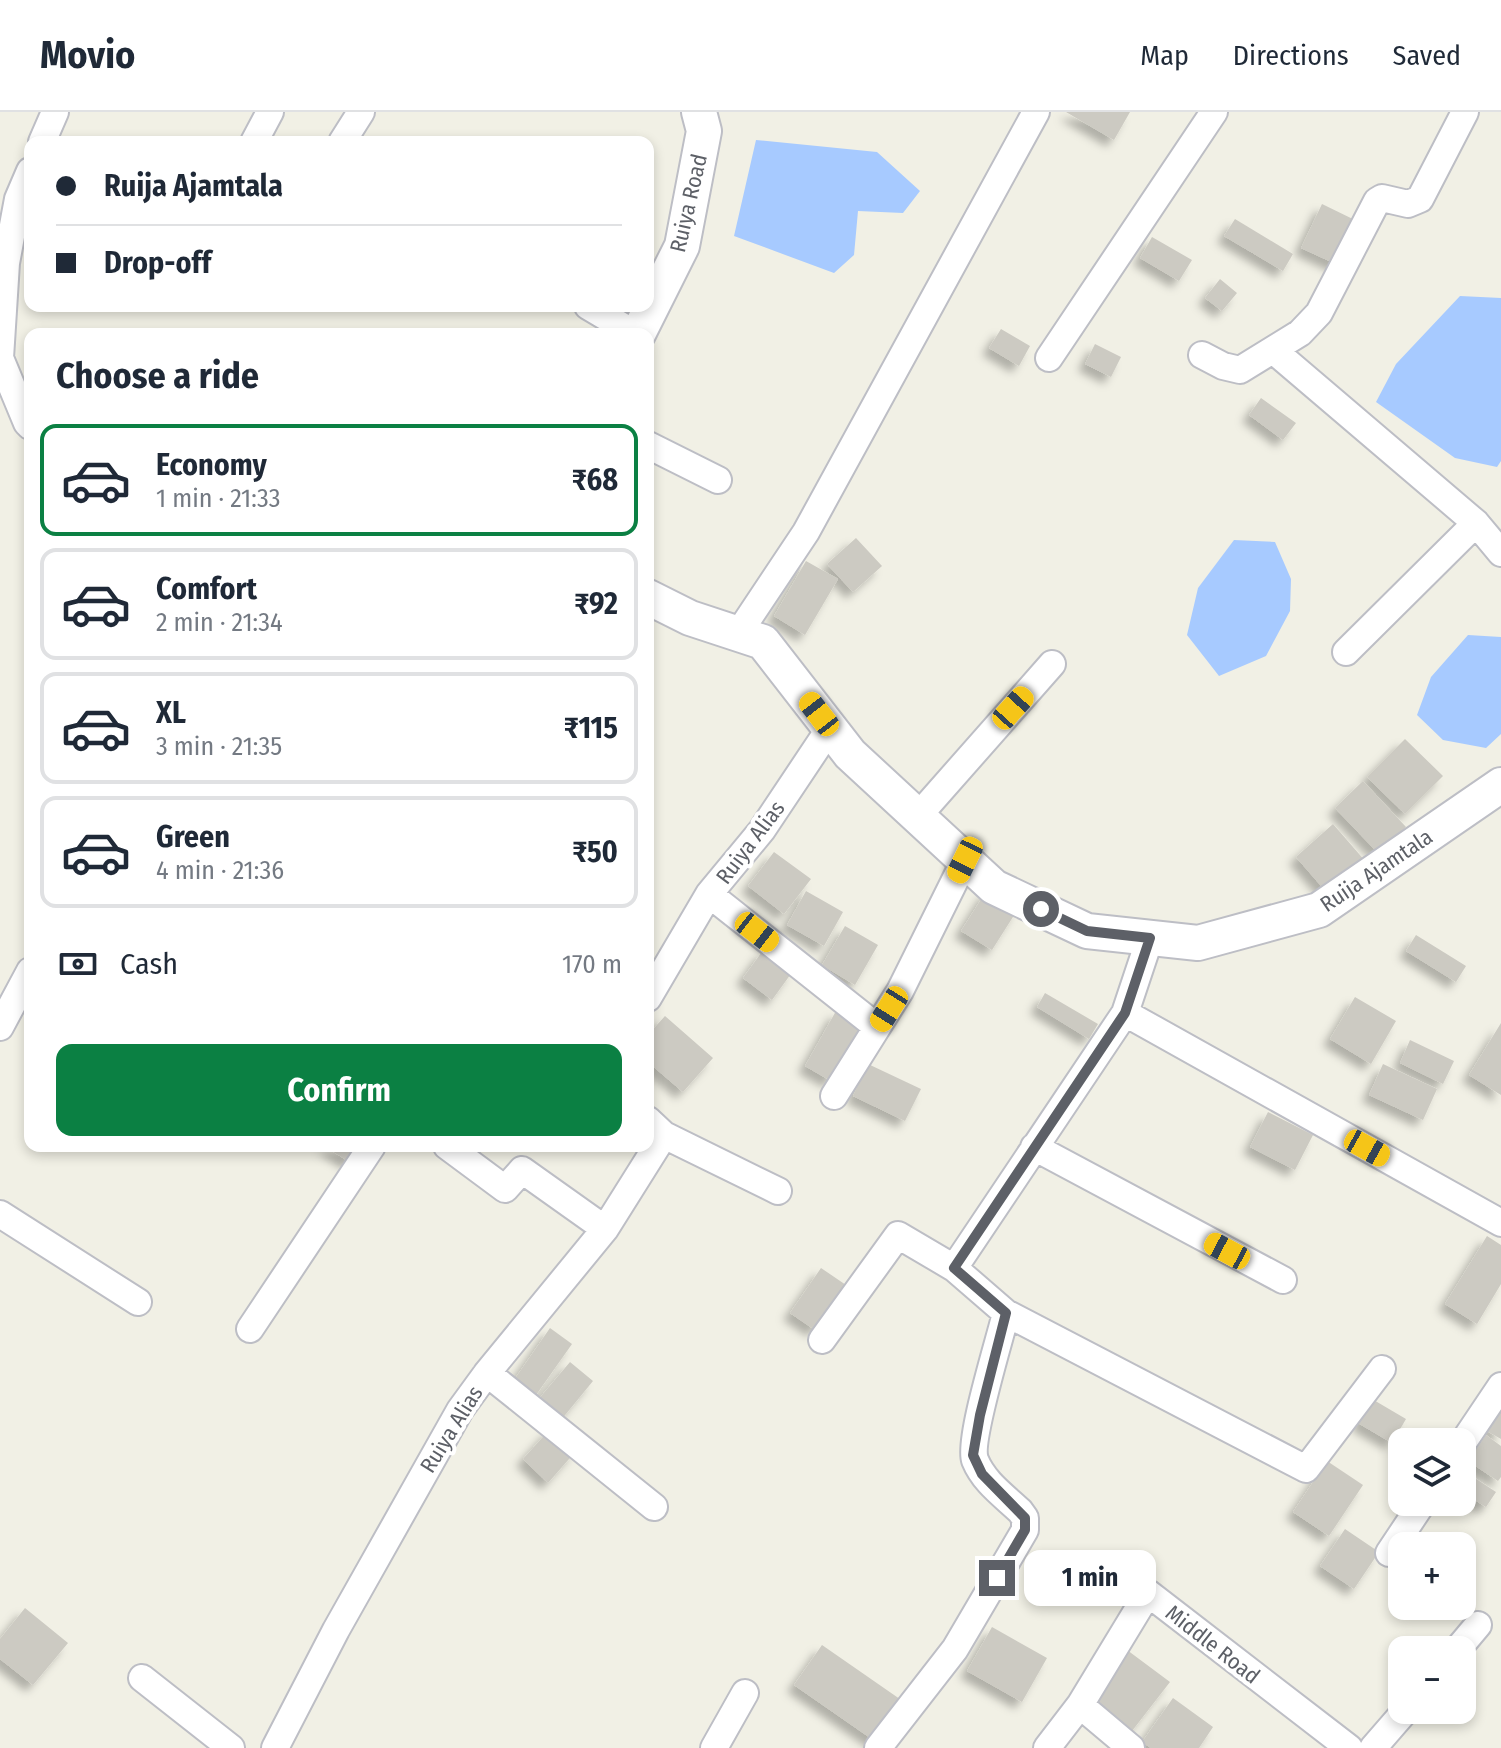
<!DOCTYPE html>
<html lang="en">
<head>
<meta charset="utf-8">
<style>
	body { margin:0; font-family:"Fira Sans Condensed",sans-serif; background:#f6f6f7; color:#1f2937; height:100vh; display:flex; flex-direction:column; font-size:30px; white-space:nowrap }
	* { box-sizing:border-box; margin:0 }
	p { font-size:26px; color:#747a83 }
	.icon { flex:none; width:44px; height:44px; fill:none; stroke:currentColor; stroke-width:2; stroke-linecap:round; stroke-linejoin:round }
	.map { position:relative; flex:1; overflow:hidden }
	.drawer { position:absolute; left:24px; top:216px; width:630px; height:824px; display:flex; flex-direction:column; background:#fff; border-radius:16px; box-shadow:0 4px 12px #0003 }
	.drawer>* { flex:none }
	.banner { position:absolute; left:24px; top:24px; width:630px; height:176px; border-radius:16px; box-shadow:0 4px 12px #0003; display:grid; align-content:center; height:176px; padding:0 32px; background:#fff }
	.buttons { position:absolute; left:1388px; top:1316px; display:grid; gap:16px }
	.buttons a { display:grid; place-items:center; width:88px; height:88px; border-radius:16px; background:#fff; box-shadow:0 4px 12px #0003; font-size:40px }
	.end { position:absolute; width:36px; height:36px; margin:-18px; border:10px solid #5d6067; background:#fff; box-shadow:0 0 0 4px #fff }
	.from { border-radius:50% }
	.bubble { position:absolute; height:56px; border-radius:16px; background:#fff; box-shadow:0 4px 12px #0003; font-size:26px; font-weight:700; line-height:56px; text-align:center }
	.car { position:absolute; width:24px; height:48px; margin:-24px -12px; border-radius:10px; box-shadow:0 0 6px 2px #0007; background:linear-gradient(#f5c518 24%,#345 0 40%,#f5c518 0 76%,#345 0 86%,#f5c518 0) }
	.banner b { display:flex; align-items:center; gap:28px; height:76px; font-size:30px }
	.banner b+b { border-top:2px solid #e0e1e3 }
	.banner i { width:20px; height:20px; background:#1f2937 }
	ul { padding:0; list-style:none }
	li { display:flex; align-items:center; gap:24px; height:112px; margin:0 16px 12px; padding:0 16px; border:4px solid #e0e1e3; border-radius:16px }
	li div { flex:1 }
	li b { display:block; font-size:30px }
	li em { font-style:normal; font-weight:700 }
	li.selected { border-color:#0b8043 }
	li>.icon { width:72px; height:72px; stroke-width:1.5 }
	h2 { padding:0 32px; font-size:36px; line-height:96px }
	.pay { display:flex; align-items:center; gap:20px; height:88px; padding:0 32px; font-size:30px }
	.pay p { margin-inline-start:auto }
	.action { display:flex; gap:16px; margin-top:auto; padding:16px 32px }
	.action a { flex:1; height:92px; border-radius:16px; background:#0b8043; color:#fff; font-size:32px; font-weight:700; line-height:92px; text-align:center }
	header { display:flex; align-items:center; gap:48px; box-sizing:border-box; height:112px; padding:0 40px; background:#fff; border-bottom:2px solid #e0e1e3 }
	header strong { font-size:38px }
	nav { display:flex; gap:44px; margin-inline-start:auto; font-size:28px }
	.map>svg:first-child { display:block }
</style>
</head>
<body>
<header>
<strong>Movio</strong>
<nav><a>Map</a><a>Directions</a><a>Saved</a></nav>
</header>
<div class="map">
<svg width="1501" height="1636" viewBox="0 0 1501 1636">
	<defs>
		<filter id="shadow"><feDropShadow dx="-7" dy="7" stdDeviation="4" flood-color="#0004"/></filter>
	</defs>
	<rect width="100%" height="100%" fill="#f1f0e5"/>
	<path fill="#a7caff" d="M756,28L877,40L920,79L903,101L858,99L854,143L834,161L734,124Z
		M1460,184L1501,186V349L1497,355L1455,346L1376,290L1396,252Z
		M1234,428L1275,430L1291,467L1290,499L1266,544L1219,564L1187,523L1198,476Z
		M1468,523L1501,525V622L1486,636L1443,628L1417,603L1431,565Z"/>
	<path fill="#cccac2" filter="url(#shadow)" d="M1066,0H1130L1114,28Z
		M1322,92L1361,111L1340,154L1301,136Z
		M1235,107L1293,142L1283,159L1224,124Z
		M1152,125L1192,148L1179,169L1140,146Z
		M1220,167L1237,181L1222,199L1205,186Z
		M1001,217L1030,234L1019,254L989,236Z
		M1095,232L1121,245L1111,265L1085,252Z
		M1261,286L1296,311L1283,328L1249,303Z
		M856,426L882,454L853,480L827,452Z
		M806,449L838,467L805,523L774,504Z
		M1405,627L1443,664L1405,702L1367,665Z
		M1363,669L1406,715L1378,741L1335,696Z
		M1333,712L1366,750L1329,783L1296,745Z
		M774,740L811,767L784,802L748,774Z
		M987,778L1018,797L992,838L961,819Z
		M806,779L843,800L824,834L787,813Z
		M845,814L878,833L855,873L822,853Z
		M1416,823L1466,854L1456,870L1406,839Z
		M764,837L793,859L772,888L743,866Z
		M1045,881L1098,912L1089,927L1037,895Z
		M1355,885L1396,909L1371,952L1330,927Z
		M836,899L861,913L831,969L805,954Z
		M665,904L713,946L683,980L648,950V923Z
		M1501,911V983L1469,963Z
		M1410,928L1454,949L1443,972L1400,951Z
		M868,952L921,977L905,1009L853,984Z
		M1383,952L1437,977L1423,1008L1369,983Z
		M1268,1000L1313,1023L1295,1058L1250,1035Z
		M324,1034H360L351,1051Z
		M1487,1124L1501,1133V1172L1477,1212L1445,1192Z
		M821,1156L846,1173L815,1218L790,1201Z
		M550,1216L572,1232L536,1283L514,1268Z
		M570,1250L593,1269L561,1308L537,1289Z
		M1372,1287L1406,1307L1392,1331L1358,1311Z
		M1501,1295V1327L1487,1319Z
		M551,1316L576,1339L548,1371L523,1347Z
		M1486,1323L1501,1334V1365L1498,1369L1468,1349Z
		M1327,1349L1363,1373L1329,1424L1293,1400Z
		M1464,1359L1496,1380L1486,1395L1462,1380Z
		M1345,1417L1379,1440L1354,1477L1320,1454Z
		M25,1496L68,1531L33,1573L0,1547V1527Z
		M992,1515L1047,1546L1022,1590L967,1559Z
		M822,1533L907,1592L879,1632L794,1573Z
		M1123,1535L1170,1570L1132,1619L1086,1585Z
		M1173,1586L1213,1615L1199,1636H1151L1142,1630Z"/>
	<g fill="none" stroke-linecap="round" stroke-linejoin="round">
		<g stroke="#bdbec5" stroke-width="30">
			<path id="minor" d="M42,30L55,0
				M254,30L270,0
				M342,30L361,0
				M30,59L18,87L6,151L0,246L27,311L30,314
				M588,194L635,222
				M1273,238L1476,411L1501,441
				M1202,243L1223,254L1240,258L1300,221L1319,201L1377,89L1382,86L1408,92L1420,87L1465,0
				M1049,246L1214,0
				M648,333L718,368
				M738,522L806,420L1036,0
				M1346,540L1476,411
				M918,704L1052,552
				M709,782L877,915
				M648,886L709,782L762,718L830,616
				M1125,901L1501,1111
				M0,915L30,859
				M834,984L900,879L965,748
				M648,1008L664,1023L778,1079
				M447,1034L505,1077L522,1058L605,1117
				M1034,1035L1283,1168
				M0,1102L138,1190
				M1006,1201L1306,1357L1382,1257
				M250,1217L372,1034
				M822,1228L898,1123L954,1156
				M487,1261L654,1395
				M1462,1332L1501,1274
				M1389,1441L1423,1390
				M1457,1538L1478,1513
				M142,1566L231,1636
				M1080,1593L1131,1636
				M275,1636L336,1518L460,1298L487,1261L605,1117L664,1023
				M714,1636L745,1581
				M878,1636L955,1537L1025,1418V1406L1020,1399C1003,1383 984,1370 975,1348C968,1328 1000,1227 1006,1201L954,1156L1125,901L1150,826
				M1047,1636L1080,1593L1148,1481L1349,1636
				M1373,1636L1406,1598"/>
		</g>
		<g stroke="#bdbec5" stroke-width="38">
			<path id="tertiary" d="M638,222L682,134L704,19L699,0
				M648,485L690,506L763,530L850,642L994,775L1087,819L1198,831L1319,798L1501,673"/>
		</g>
		<use href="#minor" stroke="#fff" stroke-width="26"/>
		<use href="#tertiary" stroke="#fff" stroke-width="34"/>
	</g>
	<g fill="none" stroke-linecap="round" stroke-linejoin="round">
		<path stroke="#5d6067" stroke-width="10" d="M997,1466L1025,1418V1406L982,1362L973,1343L980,1303L1006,1201L954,1156L1125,901L1150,826L1087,819L1041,797"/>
	</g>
	<g text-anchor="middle" stroke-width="8" stroke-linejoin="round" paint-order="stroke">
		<g font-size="22" fill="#5d6067" stroke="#fff">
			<text transform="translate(688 91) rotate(-77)" y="8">Ruiya Road</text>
			<text transform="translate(750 730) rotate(-53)" y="8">Ruiya Alias</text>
			<text transform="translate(1376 758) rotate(-34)" y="8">Ruija Ajamtala</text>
			<text transform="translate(451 1317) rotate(-58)" y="8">Ruiya Alias</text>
			<text transform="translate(1213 1532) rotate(38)" y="8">Middle Road</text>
		</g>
	</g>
</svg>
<div class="buttons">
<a><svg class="icon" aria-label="layers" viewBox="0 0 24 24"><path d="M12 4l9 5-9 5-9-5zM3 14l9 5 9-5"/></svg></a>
<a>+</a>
<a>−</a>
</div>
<i class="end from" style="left:1041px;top:797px"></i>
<i class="end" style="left:997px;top:1466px"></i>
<div class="bubble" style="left:1024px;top:1438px;width:132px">1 min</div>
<i class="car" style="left:1013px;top:596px;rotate:42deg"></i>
<i class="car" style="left:819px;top:602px;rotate:322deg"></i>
<i class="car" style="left:965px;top:748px;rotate:206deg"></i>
<i class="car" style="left:757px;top:820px;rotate:128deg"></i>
<i class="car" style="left:889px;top:897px;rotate:212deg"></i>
<i class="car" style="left:1367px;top:1036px;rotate:119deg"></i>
<i class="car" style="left:1227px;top:1139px;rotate:298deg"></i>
<div class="banner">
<b><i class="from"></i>Ruija Ajamtala</b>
<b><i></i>Drop-off</b>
</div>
<section class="drawer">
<h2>Choose a ride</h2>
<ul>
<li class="selected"><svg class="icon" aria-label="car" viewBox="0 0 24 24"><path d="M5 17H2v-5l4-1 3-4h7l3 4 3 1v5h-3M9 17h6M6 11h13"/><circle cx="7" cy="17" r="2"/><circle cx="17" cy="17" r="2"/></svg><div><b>Economy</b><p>1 min · 21:33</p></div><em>₹68</em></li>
<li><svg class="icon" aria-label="car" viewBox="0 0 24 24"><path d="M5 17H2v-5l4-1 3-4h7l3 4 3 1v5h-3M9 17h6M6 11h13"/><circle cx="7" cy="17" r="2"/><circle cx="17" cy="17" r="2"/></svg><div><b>Comfort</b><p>2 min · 21:34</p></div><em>₹92</em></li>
<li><svg class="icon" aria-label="car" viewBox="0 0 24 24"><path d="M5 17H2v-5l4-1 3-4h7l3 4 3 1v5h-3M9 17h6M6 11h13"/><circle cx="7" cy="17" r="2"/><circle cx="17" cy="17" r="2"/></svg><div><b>XL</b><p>3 min · 21:35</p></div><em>₹115</em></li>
<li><svg class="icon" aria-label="car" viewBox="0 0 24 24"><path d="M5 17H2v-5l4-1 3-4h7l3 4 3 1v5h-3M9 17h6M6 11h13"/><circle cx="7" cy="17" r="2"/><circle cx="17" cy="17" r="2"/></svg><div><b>Green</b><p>4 min · 21:36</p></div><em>₹50</em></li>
</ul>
<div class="pay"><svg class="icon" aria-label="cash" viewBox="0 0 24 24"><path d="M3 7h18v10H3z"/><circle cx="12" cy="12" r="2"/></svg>Cash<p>170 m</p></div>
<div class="action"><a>Confirm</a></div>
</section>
</div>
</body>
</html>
